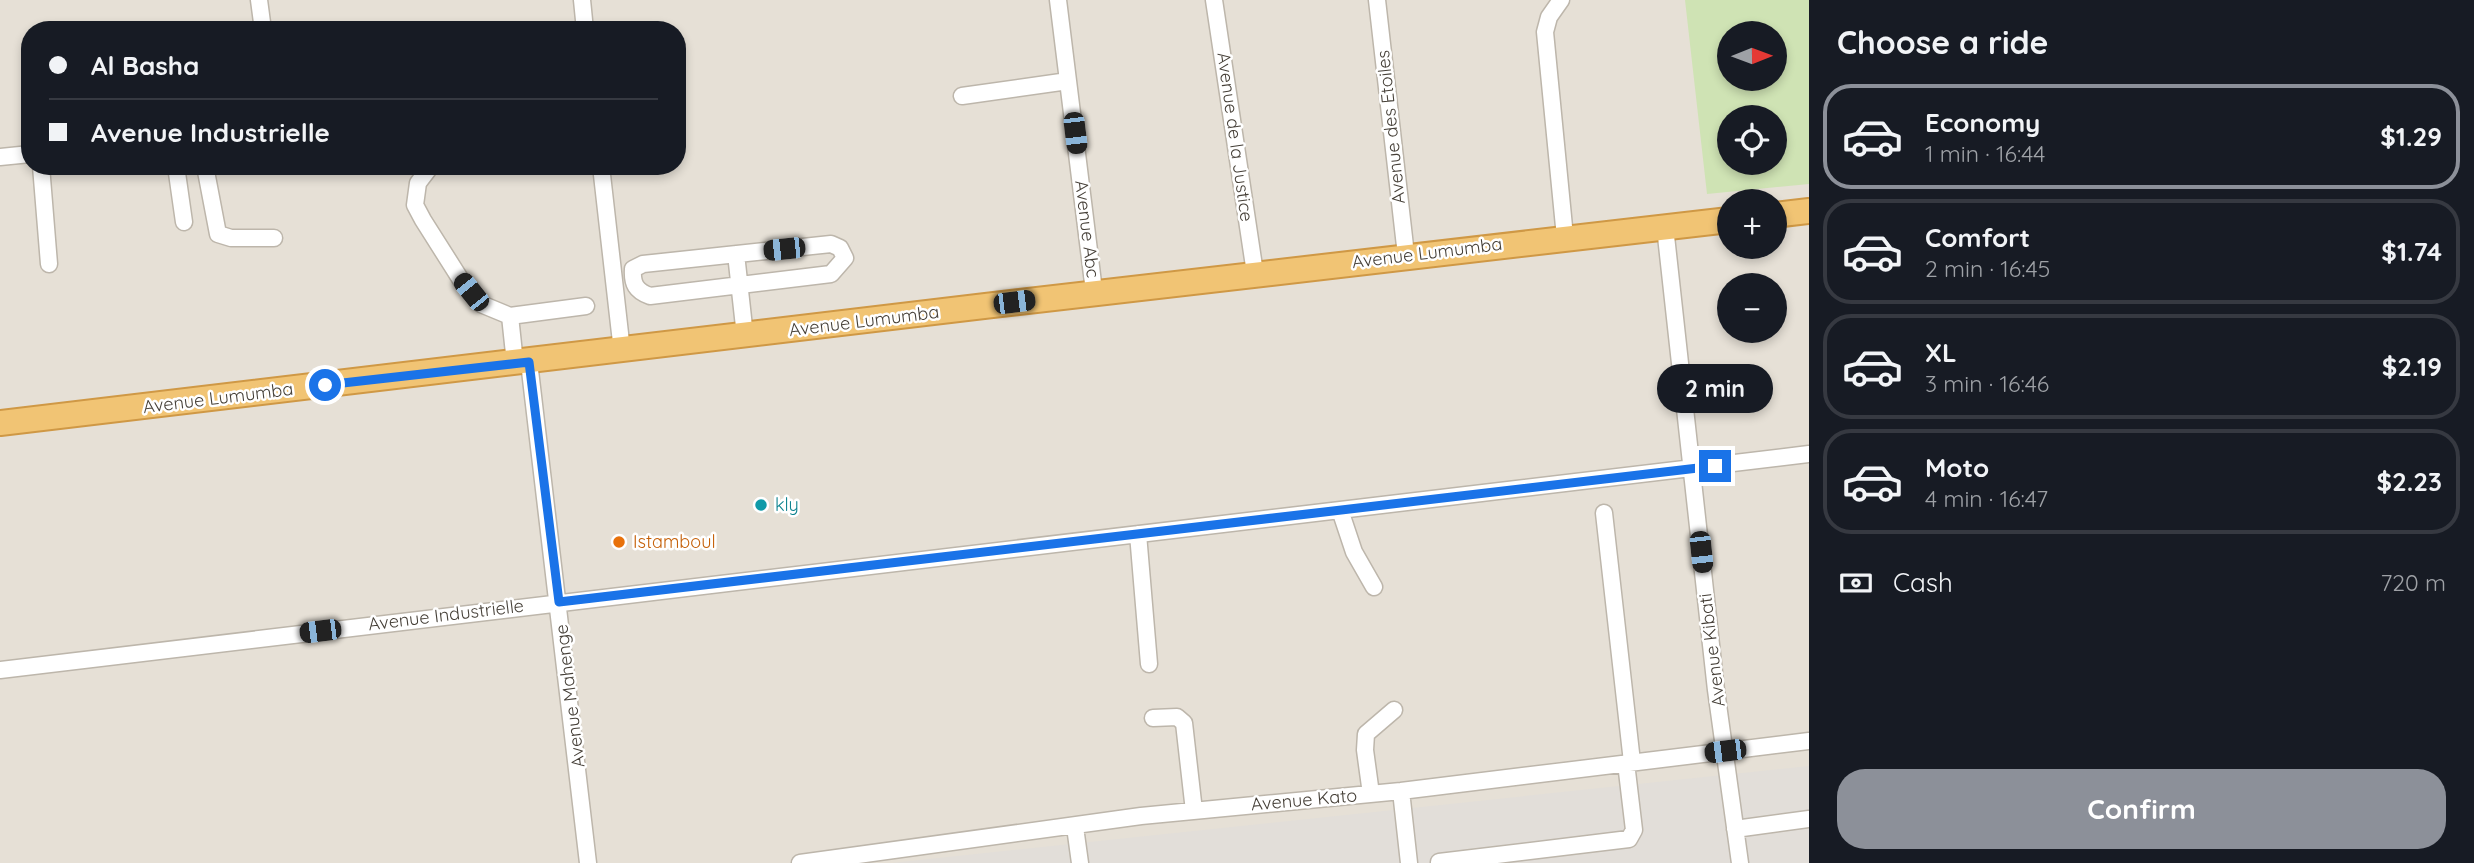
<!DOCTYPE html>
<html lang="en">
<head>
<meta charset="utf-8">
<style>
	body { margin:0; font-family:Quicksand,sans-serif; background:#20242c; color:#f1f3f6; height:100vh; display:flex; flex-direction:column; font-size:26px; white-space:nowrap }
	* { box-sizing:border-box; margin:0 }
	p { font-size:23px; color:#9ea1a6 }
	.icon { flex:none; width:38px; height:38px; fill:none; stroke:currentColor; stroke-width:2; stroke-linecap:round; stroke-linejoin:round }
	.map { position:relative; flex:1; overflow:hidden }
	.drawer { display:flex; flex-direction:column; background:#171b24; width:665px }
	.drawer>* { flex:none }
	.guide { position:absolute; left:21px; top:21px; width:665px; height:154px; border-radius:28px; box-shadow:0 4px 10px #0003; display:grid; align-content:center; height:154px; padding:0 28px; background:#171b24 }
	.needle { width:46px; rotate:89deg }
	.controls { position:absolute; left:1717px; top:21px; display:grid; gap:14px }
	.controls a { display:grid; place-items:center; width:70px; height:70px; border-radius:50%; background:#171b24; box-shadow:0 4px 10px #0003; font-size:35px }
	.end { position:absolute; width:32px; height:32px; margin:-16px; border:9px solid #1a73e8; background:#fff; box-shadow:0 0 0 4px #fff }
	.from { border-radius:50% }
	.bubble { position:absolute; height:49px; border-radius:24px; background:#171b24; box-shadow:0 4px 10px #0003; font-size:23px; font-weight:700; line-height:49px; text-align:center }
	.car { position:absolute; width:21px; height:42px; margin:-21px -10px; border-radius:9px; box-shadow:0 0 5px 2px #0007; background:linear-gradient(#222 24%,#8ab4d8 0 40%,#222 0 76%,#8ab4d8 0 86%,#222 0) }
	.guide b { display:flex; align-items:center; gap:24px; height:66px; font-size:26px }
	.guide b+b { border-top:2px solid #363941 }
	.guide i { width:18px; height:18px; background:#f1f3f6 }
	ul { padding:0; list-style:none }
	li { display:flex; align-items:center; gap:21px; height:105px; margin:0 14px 10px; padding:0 14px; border:4px solid #363941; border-radius:28px }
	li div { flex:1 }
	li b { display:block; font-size:26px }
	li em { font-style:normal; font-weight:700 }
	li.current { border-color:#8c9099 }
	li>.icon { width:63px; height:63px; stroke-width:1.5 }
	h2 { padding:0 28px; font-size:32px; line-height:84px }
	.pay { display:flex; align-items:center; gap:18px; height:77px; padding:0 28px; font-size:26px }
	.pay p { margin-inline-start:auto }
	.primary-button { display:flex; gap:14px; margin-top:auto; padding:14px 28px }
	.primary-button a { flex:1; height:80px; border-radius:28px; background:#8c9099; color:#fff; font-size:28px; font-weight:700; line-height:80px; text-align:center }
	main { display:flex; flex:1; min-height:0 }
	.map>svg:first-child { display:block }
</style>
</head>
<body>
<main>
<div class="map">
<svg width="1809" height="863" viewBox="0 0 1809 863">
	<rect width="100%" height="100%" fill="#f2efe8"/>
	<path fill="#e6e0d6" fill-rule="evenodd" d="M0,0H1809V863H0ZM30,30H677V166H30ZM1729,33H1774V79H1729ZM1729,117H1774V163H1729ZM1729,201H1774V247H1729ZM1729,285H1774V331H1729Z"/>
	<path fill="#e2ded9" d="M1809,766V863H891Z"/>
	<path fill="#cfe3b4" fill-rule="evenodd" d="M1685,0H1809V184L1707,194ZM1729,33H1774V79H1729ZM1774,117V163H1729V117Z"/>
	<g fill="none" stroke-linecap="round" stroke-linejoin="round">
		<g stroke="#bdb6ab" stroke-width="19">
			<path id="minor" d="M259,0L263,30
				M582,0L585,30
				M1058,0L1094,291
				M1214,0L1255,273
				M1377,0L1406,255
				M1561,0L1549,17L1545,32L1565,237
				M962,96L1068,81
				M0,157L30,154
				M41,166L49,264
				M176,166L184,222
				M205,166L218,234L231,238H274
				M431,166L418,183L415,205L423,220L461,280L481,304L510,316L515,363
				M601,166L622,351
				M1665,227L1716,690L1740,863
				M831,244L840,248L845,258L831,274L650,296C636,291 632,284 633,269L643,264Z
				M736,254L745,336
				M510,316L586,306
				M529,362L588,863
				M1340,510L1354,552L1374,587
				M1604,513L1632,762
				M1138,534L1149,664
				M0,670L1809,454
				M1153,718L1177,717L1184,723L1194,811
				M1401,791L1409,863
				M1371,794L1365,750L1366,734L1394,710
				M1075,827L1080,863
				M1735,829L1809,819
				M1439,862L1629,839L1634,830L1626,763
				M800,863L1141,816L1401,791L1809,741"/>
		</g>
		<g stroke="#cf9845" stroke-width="28">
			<path id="highway" d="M1774,215L1809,211
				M0,423C577,356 1152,284 1729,220"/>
		</g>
		<use href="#minor" stroke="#fff" stroke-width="16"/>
		<use href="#highway" stroke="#f1c474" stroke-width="24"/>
	</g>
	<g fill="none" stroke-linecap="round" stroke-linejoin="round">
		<path stroke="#1a73e8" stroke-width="9" d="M325,385L529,362L559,602L1715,466"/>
	</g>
	<circle fill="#0f9aa8" stroke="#fff" stroke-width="2.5" cx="761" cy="505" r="7"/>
	<circle fill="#e8710a" stroke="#fff" stroke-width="2.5" cx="619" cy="542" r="7"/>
	<g text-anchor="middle" stroke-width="5" stroke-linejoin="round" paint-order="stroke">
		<g font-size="18" fill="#453f37" stroke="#fff">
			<text transform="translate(1391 127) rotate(-96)" y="6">Avenue des Etoiles</text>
			<text transform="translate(1235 137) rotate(82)" y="6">Avenue de la Justice</text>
			<text transform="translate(1087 229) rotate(83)" y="6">Avenue Abc</text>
			<text transform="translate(1427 253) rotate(-7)" y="6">Avenue Lumumba</text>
			<text transform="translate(864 321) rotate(-7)" y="6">Avenue Lumumba</text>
			<text transform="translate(218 398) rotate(-7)" y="6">Avenue Lumumba</text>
			<text transform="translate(446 615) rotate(-7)" y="6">Avenue Industrielle</text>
			<text transform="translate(1712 650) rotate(-97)" y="6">Avenue Kibati</text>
			<text transform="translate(570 696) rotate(-97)" y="6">Avenue Mahenge</text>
			<text transform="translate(1304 800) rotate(-5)" y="6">Avenue Kato</text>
		</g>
		<g font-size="18" fill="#0d838f" stroke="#fff" text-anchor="start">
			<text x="775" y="511">kly</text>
		</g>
		<g font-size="18" fill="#c56008" stroke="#fff" text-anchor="start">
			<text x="633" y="548">Istamboul</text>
		</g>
	</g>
</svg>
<div class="controls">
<a><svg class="needle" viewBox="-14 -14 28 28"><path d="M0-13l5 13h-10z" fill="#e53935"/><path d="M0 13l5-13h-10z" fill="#9ea1a6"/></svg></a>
<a><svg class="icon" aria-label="locate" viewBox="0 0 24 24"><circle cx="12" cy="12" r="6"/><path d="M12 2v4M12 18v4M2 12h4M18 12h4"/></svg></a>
<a>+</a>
<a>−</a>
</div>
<i class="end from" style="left:325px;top:385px"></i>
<i class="end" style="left:1715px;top:466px"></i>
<div class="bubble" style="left:1657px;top:364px;width:116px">2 min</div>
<i class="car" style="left:1075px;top:133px;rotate:173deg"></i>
<i class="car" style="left:784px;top:249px;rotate:264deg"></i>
<i class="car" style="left:471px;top:292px;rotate:321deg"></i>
<i class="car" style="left:1014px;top:302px;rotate:83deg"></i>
<i class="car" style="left:1701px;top:552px;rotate:174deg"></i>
<i class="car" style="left:320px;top:631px;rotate:263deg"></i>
<i class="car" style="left:1725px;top:751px;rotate:263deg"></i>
<div class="guide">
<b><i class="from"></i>Al Basha</b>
<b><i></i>Avenue Industrielle</b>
</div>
</div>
<section class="drawer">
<h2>Choose a ride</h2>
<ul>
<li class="current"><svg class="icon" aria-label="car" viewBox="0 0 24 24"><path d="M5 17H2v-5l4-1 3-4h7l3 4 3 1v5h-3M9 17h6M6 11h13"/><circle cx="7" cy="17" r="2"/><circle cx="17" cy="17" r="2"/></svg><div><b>Economy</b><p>1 min · 16:44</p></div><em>$1.29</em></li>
<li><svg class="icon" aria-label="car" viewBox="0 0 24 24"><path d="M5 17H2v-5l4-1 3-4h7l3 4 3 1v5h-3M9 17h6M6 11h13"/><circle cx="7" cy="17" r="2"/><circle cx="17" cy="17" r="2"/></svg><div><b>Comfort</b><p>2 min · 16:45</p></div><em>$1.74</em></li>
<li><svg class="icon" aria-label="car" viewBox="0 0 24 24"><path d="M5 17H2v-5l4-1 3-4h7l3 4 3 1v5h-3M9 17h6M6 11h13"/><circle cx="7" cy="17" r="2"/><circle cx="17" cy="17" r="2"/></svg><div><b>XL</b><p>3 min · 16:46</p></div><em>$2.19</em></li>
<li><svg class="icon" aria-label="car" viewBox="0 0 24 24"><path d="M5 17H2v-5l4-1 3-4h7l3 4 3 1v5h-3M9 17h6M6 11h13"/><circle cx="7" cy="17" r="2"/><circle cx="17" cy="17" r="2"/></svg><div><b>Moto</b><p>4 min · 16:47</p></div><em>$2.23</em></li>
</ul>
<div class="pay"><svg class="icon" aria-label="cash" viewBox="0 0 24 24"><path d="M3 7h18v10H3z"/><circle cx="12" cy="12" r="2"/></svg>Cash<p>720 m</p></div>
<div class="primary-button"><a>Confirm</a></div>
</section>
</main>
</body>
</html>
